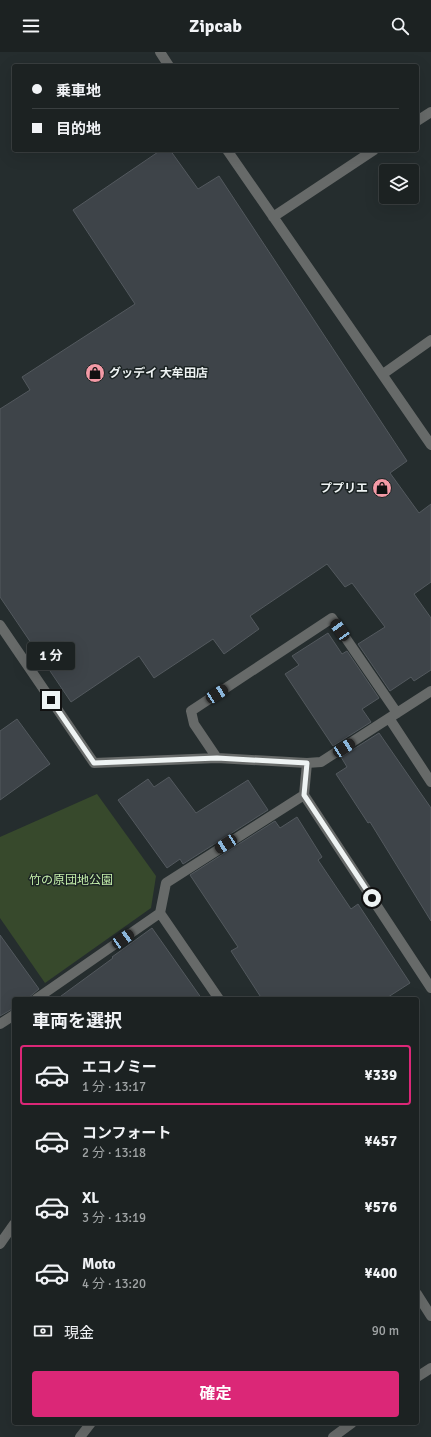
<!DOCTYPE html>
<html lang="ja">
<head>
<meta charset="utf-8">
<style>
	body { margin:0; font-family:Signika,"Noto Sans JP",sans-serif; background:#292f2f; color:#f1f3f6; height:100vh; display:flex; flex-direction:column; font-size:15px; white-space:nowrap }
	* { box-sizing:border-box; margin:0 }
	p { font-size:13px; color:#a0a4a5 }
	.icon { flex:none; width:22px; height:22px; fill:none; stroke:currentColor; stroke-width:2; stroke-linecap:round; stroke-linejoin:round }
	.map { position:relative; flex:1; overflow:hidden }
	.side { position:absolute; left:12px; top:945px; width:407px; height:428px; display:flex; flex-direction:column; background:#1c2222; border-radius:4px; box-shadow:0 4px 16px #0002,0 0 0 1px #3a3f40 }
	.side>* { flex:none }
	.hud { position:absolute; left:12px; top:12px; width:407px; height:88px; border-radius:4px; box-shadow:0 4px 16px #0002,0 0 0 1px #3a3f40; display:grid; align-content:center; height:88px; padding:0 20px; background:#1c2222 }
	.controls { position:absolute; left:379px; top:112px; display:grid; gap:8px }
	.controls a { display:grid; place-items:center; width:40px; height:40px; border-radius:4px; background:#1c2222; box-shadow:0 4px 16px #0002,0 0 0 1px #3a3f40; font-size:20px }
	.end { position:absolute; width:18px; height:18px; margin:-9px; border:5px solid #eef3f3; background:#111; box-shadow:0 0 0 2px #111 }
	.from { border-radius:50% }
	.bubble { position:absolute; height:28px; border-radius:4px; background:#1c2222; box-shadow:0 4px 16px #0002,0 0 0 1px #3a3f40; font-size:13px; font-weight:700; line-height:28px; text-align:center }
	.car { position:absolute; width:12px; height:24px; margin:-12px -6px; border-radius:5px; box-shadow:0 0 3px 1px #0007; background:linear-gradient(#222 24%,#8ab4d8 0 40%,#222 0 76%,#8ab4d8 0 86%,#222 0) }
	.hud b { display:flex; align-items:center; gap:14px; height:38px; font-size:15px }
	.hud b+b { border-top:1px solid #3a3f40 }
	.hud i { width:10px; height:10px; background:#f1f3f6 }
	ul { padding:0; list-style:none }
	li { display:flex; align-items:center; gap:12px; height:60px; margin:0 8px 6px; padding:0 12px; border:2px solid transparent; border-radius:4px }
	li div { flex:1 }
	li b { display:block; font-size:15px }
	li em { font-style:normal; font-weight:700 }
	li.selected { border-color:#db2777 }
	li>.icon { width:36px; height:36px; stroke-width:1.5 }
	h2 { padding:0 20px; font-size:18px; line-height:48px }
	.pay { display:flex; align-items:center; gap:10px; height:44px; padding:0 20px; font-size:15px }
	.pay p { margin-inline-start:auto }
	.primary-button { display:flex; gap:8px; margin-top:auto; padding:8px 20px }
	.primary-button a { flex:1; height:46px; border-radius:4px; background:#db2777; color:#fff; font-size:16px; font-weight:700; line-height:46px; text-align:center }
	header { display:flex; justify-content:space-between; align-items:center; height:52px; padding:0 20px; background:#1c2222; font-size:18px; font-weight:700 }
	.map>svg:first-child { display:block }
</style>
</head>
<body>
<header><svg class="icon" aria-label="menu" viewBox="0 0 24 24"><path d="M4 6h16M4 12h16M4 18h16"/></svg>Zipcab<svg class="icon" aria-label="search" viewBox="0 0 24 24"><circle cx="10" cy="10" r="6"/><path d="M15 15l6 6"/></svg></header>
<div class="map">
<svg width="431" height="1385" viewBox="0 0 431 1385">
	<rect width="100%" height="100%" fill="#252d2e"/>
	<path fill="#37492c" d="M97,742L156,824L151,856L45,931L0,866V785Z"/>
	<path fill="#3e4449" stroke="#53595e" d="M161,98H170L198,137L219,124L407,409L390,421L419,461L431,452V530L414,542L431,566V618L414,629L411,625L390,639L358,592L385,575L352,531L345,535L327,512L250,564L259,577L224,602L213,587L154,626L139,604L71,650L0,545V357L30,338L22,325L135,252L73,158Z
		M328,581L342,602L347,599L379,646L362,657L371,670L333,694L285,622L299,613L292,604Z
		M17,667L50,712L0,748V679Z
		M379,681L431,756V869L370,770L368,771L336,722L347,715L341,705Z
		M169,725L196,761L248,728L268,758L183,812L180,807L167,816L118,748L148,727L154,735Z
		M297,765L322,805L318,808L351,857L358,852L410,931L385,947H262L231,899L238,895L190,823L275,769L280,776Z
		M152,876L202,947H57L113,906L112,905Z
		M0,883L39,937L27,947H14V956L0,964Z"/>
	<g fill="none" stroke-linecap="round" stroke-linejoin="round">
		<path stroke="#676a69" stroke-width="10" d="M160,0L169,14
			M417,69L431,60
			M227,98L431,393
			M273,165L374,98
			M383,322L431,288
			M0,573L94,711L217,706L307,711L304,743L431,936
			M389,666L431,730
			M217,706L194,672L191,659L332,566L397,661
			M307,711L321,710L431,639
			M36,947L160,861
			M219,947L160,861L166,831L304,743
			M0,972L14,963
			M0,1192L14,1172
			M417,1242L431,1264
			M417,1325L431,1316
			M80,1385L91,1371
			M333,1385L352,1371"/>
	</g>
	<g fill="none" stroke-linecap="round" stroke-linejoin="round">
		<path stroke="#eef3f3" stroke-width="5" d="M51,648L94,711L217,706L307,711L304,743L372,846"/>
	</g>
	<defs>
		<g id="shop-disc" transform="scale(1)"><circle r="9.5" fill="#f49aa6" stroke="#1c2424"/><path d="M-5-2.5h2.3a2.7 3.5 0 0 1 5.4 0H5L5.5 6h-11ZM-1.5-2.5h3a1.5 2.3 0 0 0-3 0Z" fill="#111"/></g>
	</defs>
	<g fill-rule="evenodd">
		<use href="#shop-disc" x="95" y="321"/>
		<use href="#shop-disc" x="382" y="436"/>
	</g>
	<g text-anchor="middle" stroke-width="3" stroke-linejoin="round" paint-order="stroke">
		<g font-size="12" font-weight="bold" fill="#eef3f3" stroke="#1c2424" text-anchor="start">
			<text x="109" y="325">グッデイ 大牟田店</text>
			<text x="368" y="440" text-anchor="end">ププリエ</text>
		</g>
		<g font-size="12" fill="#c5f0ac" stroke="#1c2424">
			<text x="71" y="832">竹の原団地公園</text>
		</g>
	</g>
</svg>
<div class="controls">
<a><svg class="icon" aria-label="layers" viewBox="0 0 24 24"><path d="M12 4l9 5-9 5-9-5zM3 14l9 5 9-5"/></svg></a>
</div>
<i class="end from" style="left:372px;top:846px"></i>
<i class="end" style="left:51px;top:648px"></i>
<div class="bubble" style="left:27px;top:590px;width:48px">1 分</div>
<i class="car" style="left:340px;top:578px;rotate:325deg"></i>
<i class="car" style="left:217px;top:642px;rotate:57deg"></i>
<i class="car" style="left:344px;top:696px;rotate:57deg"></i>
<i class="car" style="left:226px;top:792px;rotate:237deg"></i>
<i class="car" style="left:123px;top:887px;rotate:55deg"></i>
<div class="hud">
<b><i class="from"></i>乗車地</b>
<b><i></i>目的地</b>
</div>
<section class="side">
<h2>車両を選択</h2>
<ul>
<li class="selected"><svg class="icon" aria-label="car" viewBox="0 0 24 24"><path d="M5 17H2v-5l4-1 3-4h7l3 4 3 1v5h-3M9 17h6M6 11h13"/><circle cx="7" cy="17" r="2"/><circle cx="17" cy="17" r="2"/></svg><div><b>エコノミー</b><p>1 分 · 13:17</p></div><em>¥339</em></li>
<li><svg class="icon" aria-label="car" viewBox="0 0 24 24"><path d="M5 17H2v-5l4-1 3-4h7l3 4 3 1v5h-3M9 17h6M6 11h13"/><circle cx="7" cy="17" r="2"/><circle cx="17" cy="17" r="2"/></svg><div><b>コンフォート</b><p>2 分 · 13:18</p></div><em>¥457</em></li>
<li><svg class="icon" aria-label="car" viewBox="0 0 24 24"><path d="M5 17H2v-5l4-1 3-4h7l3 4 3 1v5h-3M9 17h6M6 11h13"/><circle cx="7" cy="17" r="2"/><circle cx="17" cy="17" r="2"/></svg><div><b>XL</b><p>3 分 · 13:19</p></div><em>¥576</em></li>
<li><svg class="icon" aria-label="car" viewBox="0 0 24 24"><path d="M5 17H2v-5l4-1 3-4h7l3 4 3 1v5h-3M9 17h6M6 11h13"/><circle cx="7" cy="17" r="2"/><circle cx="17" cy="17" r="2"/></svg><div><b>Moto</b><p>4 分 · 13:20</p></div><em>¥400</em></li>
</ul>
<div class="pay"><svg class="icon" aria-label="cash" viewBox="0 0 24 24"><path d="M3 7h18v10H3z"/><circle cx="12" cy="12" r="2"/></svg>現金<p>90 m</p></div>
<div class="primary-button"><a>確定</a></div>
</section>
</div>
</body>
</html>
